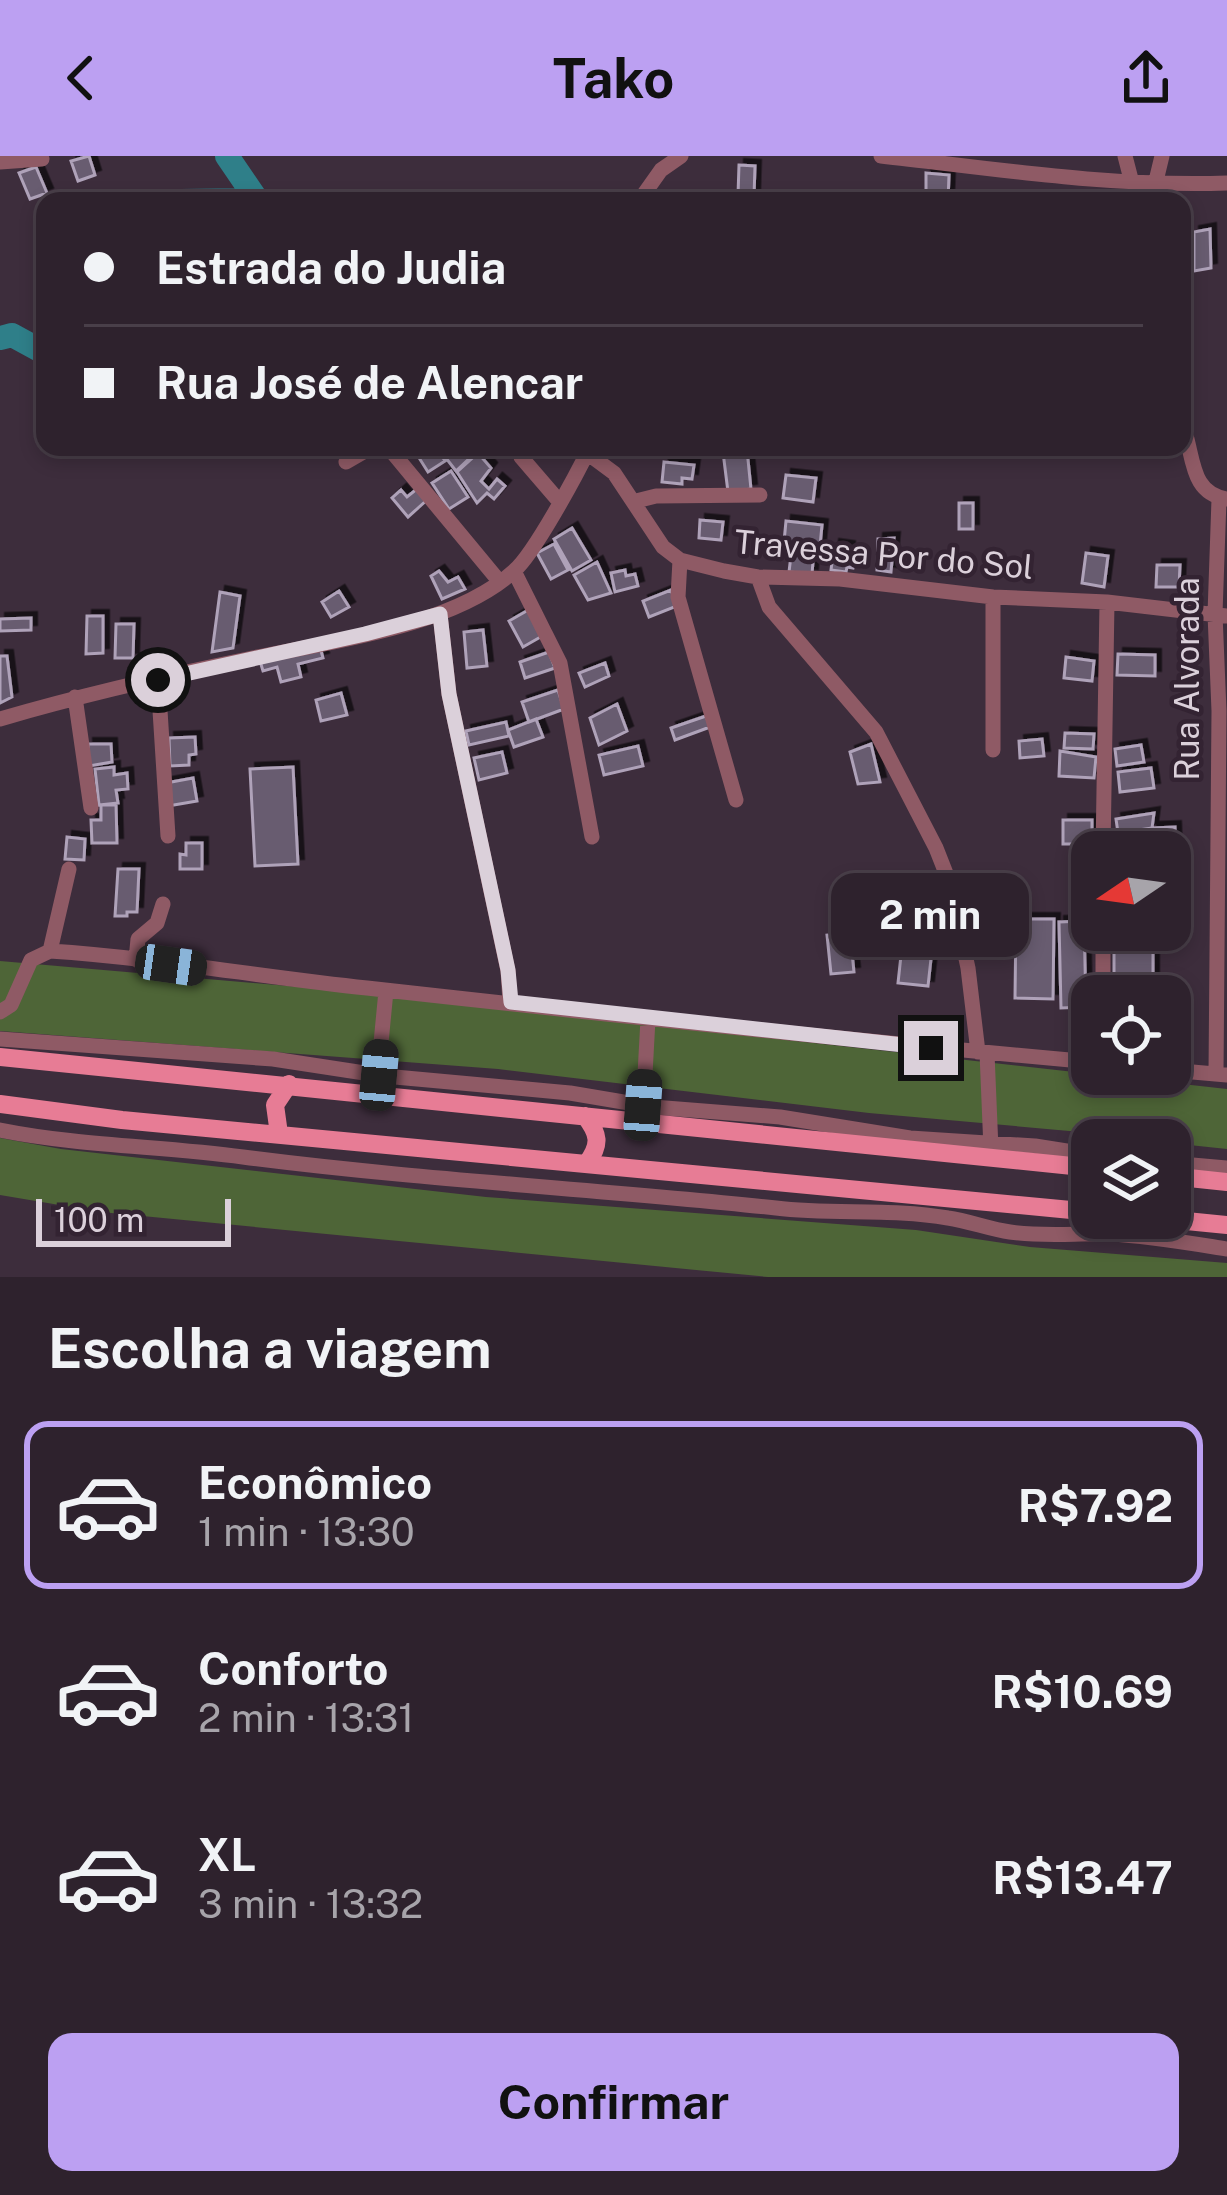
<!DOCTYPE html>
<html lang="pt">
<head>
<meta charset="utf-8">
<style>
	body { margin:0; font-family:"Public Sans",sans-serif; background:#362a35; color:#f1f3f6; height:100vh; display:flex; flex-direction:column; font-size:45px; white-space:nowrap }
	* { box-sizing:border-box; margin:0 }
	p { font-size:39px; color:#a7a4aa }
	.icon { flex:none; width:66px; height:66px; fill:none; stroke:currentColor; stroke-width:2; stroke-linecap:round; stroke-linejoin:round }
	.map { position:relative; height:1121px; overflow:hidden }
	.sheet { display:flex; flex-direction:column; background:#2e222d; flex:1 }
	.sheet>* { flex:none }
	.banner { position:absolute; left:36px; top:36px; width:1155px; height:264px; border-radius:24px; box-shadow:0 6px 18px #0003,0 0 0 3px #493f49; display:grid; align-content:center; height:264px; padding:0 48px; background:#2e222d }
	.needle { width:78px; rotate:257deg }
	.controls { position:absolute; left:1071px; top:675px; display:grid; gap:24px }
	.controls a { display:grid; place-items:center; width:120px; height:120px; border-radius:24px; background:#2e222d; box-shadow:0 6px 18px #0003,0 0 0 3px #493f49; font-size:60px }
	.scale { position:absolute; left:36px; bottom:30px; width:195px; box-sizing:border-box; padding-left:12px; border:6px solid #dbd0da; border-top:0; font-size:33px; line-height:42px; white-space:nowrap; color:#dbd0da; -webkit-text-stroke:9px #332332; paint-order:stroke }
	.end { position:absolute; width:54px; height:54px; margin:-27px; border:15px solid #dbd0da; background:#111; box-shadow:0 0 0 6px #111 }
	.from { border-radius:50% }
	.bubble { position:absolute; height:84px; border-radius:24px; background:#2e222d; box-shadow:0 6px 18px #0003,0 0 0 3px #493f49; font-size:39px; font-weight:700; line-height:84px; text-align:center }
	.car { position:absolute; width:36px; height:72px; margin:-36px -18px; border-radius:15px; box-shadow:0 0 9px 3px #0007; background:linear-gradient(#222 24%,#8ab4d8 0 40%,#222 0 76%,#8ab4d8 0 86%,#222 0) }
	.banner b { display:flex; align-items:center; gap:42px; height:114px; font-size:45px }
	.banner b+b { border-top:3px solid #493f49 }
	.banner i { width:30px; height:30px; background:#f1f3f6 }
	ul { padding:0; list-style:none }
	li { display:flex; align-items:center; gap:36px; height:168px; margin:0 24px 18px; padding:0 24px; border:6px solid transparent; border-radius:24px }
	li div { flex:1 }
	li b { display:block; font-size:45px }
	li em { font-style:normal; font-weight:700 }
	li.current { border-color:#bca0f2 }
	li>.icon { width:108px; height:108px; stroke-width:1.5 }
	h2 { padding:0 48px; font-size:54px; line-height:144px }
	.button { display:flex; gap:24px; margin-top:auto; padding:24px 48px }
	.button a { flex:1; height:138px; border-radius:24px; background:#bca0f2; color:#111; font-size:48px; font-weight:700; line-height:138px; text-align:center }
	header { display:flex; justify-content:space-between; align-items:center; height:156px; padding:0 48px; background:#bca0f2; color:#111; font-size:54px; font-weight:700 }
	.map>svg:first-child { display:block }
</style>
</head>
<body>
<header><svg class="icon" aria-label="back" viewBox="0 0 24 24"><path d="M15 5l-7 7 7 7"/></svg>Tako<svg class="icon" aria-label="share" viewBox="0 0 24 24"><path d="M12 15V3M7 8l5-5 5 5M5 13v7h14v-7"/></svg></header>
<div class="map">
<svg width="1227" height="1121" viewBox="0 0 1227 1121">
	<defs>
		<filter id="shadow"><feDropShadow dx="5.5" dy="-5.5" stdDeviation="0" flood-color="#0009"/></filter>
	</defs>
	<rect width="100%" height="100%" fill="#3d2d3c"/>
	<path fill="#4e6537" d="M0,805L357,836L1227,933V993L1170,987V984L869,957L498,913L0,875Z
		M0,982L61,993L486,1041L916,1074L1030,1091L1227,1107V1121H768L101,1056L0,1039Z"/>
	<g fill="none" stroke-linecap="round" stroke-linejoin="round">
		<path stroke="#2f7f89" stroke-width="24" d="M181,45L257,44L227,0
			M0,182L12,179L45,197"/>
	</g>
	<path fill="#675b70" stroke="#afa2b9" stroke-width="3" filter="url(#shadow)" d="M89,0L95,19L78,25L71,5Z
		M739,9L755,10L754,40L738,39Z
		M36,11L47,37L30,43L19,17Z
		M926,17L949,19L948,45H926Z
		M1210,73L1211,112L1194,115V76Z
		M422,291H436L445,305L428,316L416,297Z
		M442,291H470L474,298L456,315L439,293Z
		M747,294L751,333L728,336L723,296Z
		M478,297L491,312L481,325L489,333L497,323L505,330L494,343L487,337L477,347L457,316Z
		M664,306L694,309L692,323L682,322V328L662,326Z
		M451,315L468,341L449,353L432,327Z
		M786,319L816,322L813,346L783,342Z
		M418,332L428,343L408,361L392,342L401,334L407,341Z
		M959,347H973V373H959Z
		M700,364L723,366L721,384L699,382Z
		M786,365L822,369L820,390L784,386Z
		M572,372L591,404L572,415L554,383Z
		M894,382L891,416L877,414L878,383Z
		M554,388L568,414L551,423L537,397Z
		M834,389L849,391L848,401L855,402L853,412L847,411L846,416L831,414Z
		M792,391L814,393L812,418L789,416Z
		M1086,397L1108,400L1104,431L1082,427Z
		M597,406L611,437L588,444L574,419Z
		M1157,409H1180L1179,431H1156Z
		M625,414L626,420L635,418L638,430L615,436L611,417Z
		M439,415L448,426L458,421L465,433L442,443L431,420Z
		M671,434L677,450L649,461L643,445Z
		M339,435L349,451L331,461L322,446Z
		M220,436L240,440L233,492L212,496Z
		M530,453L544,479L523,491L509,465Z
		M87,460H103V497L86,498Z
		M31,462V474L0,475V463Z
		M116,468H134L133,502H115Z
		M483,474L487,510L467,512L464,476Z
		M320,491L323,502L298,508L301,521L281,526L277,511L263,515L260,505Z
		M549,496L555,512L525,522L520,506Z
		M1118,498L1155,499V520L1117,519Z
		M0,500H7L12,541L0,547Z
		M1066,501L1094,505L1092,525L1064,522Z
		M605,507L609,520L585,531L579,517Z
		M558,534L564,553L529,566L522,546Z
		M341,537L347,559L321,565L316,544Z
		M617,548L627,575L599,589L590,562Z
		M706,560L710,571L675,584L671,572Z
		M536,563L543,581L514,591L508,574Z
		M506,566L509,580L469,589L466,575Z
		M1065,577L1094,578L1093,593L1064,592Z
		M195,581L196,598L189,599V609L170,610L169,582Z
		M1042,583L1044,600L1020,602L1019,585Z
		M88,588H111L112,606L89,610Z
		M871,588L880,626L858,628L850,596Z
		M1141,589L1144,606L1117,610L1115,593Z
		M638,590L643,610L604,619L599,599Z
		M1060,595L1096,601L1094,622L1059,620Z
		M502,596L507,617L479,624L474,602Z
		M114,611V619L127,617L128,633L116,634L118,647L99,649L95,613Z
		M293,611L298,708L255,710L250,613Z
		M1151,612L1154,632L1120,636L1118,616Z
		M193,622L197,645L168,650L166,627Z
		M101,649H116L117,687H92L91,664H101Z
		M1154,657L1152,672L1118,677L1116,663Z
		M1063,664H1092V688H1063Z
		M1175,671L1178,770L1170,769V696H1153L1152,672Z
		M67,681L85,683L84,704L65,703Z
		M186,687H202V713H180V698L186,699Z
		M118,713H139L137,756H127V760H115Z
		M908,735L938,739L928,830L898,827Z
		M1016,763H1054L1053,843L1015,842Z
		M1084,765L1086,851L1061,852L1059,766Z
		M850,777L854,816L831,818L827,779Z
		M1114,781L1153,782V840H1114Z"/>
	<g fill="none" stroke-linecap="round" stroke-linejoin="round">
		<path stroke="#8f5a65" stroke-width="15" d="M881,0C997,13 1110,31 1227,27
			M1125,0L1132,27
			M0,6L42,3
			M1155,29L1162,0
			M639,45L661,14L681,0
			M1187,283C1194,311 1195,338 1227,343
			M388,291L499,425
			M587,297L614,317L663,391L680,404L724,415L758,421L840,423L993,441L1107,446L1227,460
			M521,301L558,344
			M346,306L372,291
			M636,345L656,340L760,339
			M680,404L678,441L736,644
			M514,415L560,507L592,681
			M758,421L769,451L876,576L936,692L949,725L968,812L978,896
			M993,441V594
			M440,458L449,538L508,815L510,846
			M158,523L168,680
			M75,541L91,652
			M0,563C82,539 165,520 248,503C327,486 453,471 514,415C534,398 577,318 590,291
			M1103,696L1107,446
			M1103,774V840
			M50,795L69,713
			M136,804L138,783L157,767L163,748
			M0,856L11,849L31,804L50,795C156,802 261,821 367,832C608,859 850,884 1092,906
			M0,883L273,903L384,920L570,937L653,951L780,961L910,982L1035,990L1092,999
			M987,897L991,993
			M1170,914L1227,919
			M1216,918L1219,555L1215,458L1219,343
			M377,928L386,835
			M643,955L648,863
			M0,974C80,990 162,990 243,1001C420,1024 599,1033 776,1052C833,1059 891,1052 948,1062C969,1065 989,1073 1010,1076C1043,1081 1077,1077 1110,1078C1149,1080 1189,1087 1227,1093
			M1170,1007L1227,1012"/>
		<path stroke="#e77c95" stroke-width="18" d="M0,901L1092,1012
			M0,948L122,964L1092,1056
			M585,960C599,978 601,988 587,1007
			M279,978L275,949L289,928
			M1170,1020L1227,1026
			M1156,1062L1227,1069"/>
	</g>
	<g fill="none" stroke-linecap="round" stroke-linejoin="round">
		<path stroke="#dbd0da" stroke-width="15" d="M158,524L365,478L440,458L449,538L508,814L511,846L931,892"/>
	</g>
	<g text-anchor="middle" stroke-width="9" stroke-linejoin="round" paint-order="stroke">
		<g font-size="33" fill="#dbd0da" stroke="#332332">
			<text transform="translate(884 398) rotate(5)" y="12">Travessa Por do Sol</text>
			<text transform="translate(1187 523) rotate(-90)" y="12">Rua Alvorada</text>
		</g>
	</g>
</svg>
<div class="controls">
<a><svg class="needle" viewBox="-14 -14 28 28"><path d="M0-13l5 13h-10z" fill="#e53935"/><path d="M0 13l5-13h-10z" fill="#a7a4aa"/></svg></a>
<a><svg class="icon" aria-label="locate" viewBox="0 0 24 24"><circle cx="12" cy="12" r="6"/><path d="M12 2v4M12 18v4M2 12h4M18 12h4"/></svg></a>
<a><svg class="icon" aria-label="layers" viewBox="0 0 24 24"><path d="M12 4l9 5-9 5-9-5zM3 14l9 5 9-5"/></svg></a>
</div>
<div class="scale">100 m</div>
<i class="end from" style="left:158px;top:524px"></i>
<i class="end" style="left:931px;top:892px"></i>
<div class="bubble" style="left:831px;top:717px;width:198px">2 min</div>
<i class="car" style="left:171px;top:809px;rotate:98deg"></i>
<i class="car" style="left:379px;top:919px;rotate:5deg"></i>
<i class="car" style="left:643px;top:949px;rotate:4deg"></i>
<div class="banner">
<b><i class="from"></i>Estrada do Judia</b>
<b><i></i>Rua José de Alencar</b>
</div>
</div>
<section class="sheet">
<h2>Escolha a viagem</h2>
<ul>
<li class="current"><svg class="icon" aria-label="car" viewBox="0 0 24 24"><path d="M5 17H2v-5l4-1 3-4h7l3 4 3 1v5h-3M9 17h6M6 11h13"/><circle cx="7" cy="17" r="2"/><circle cx="17" cy="17" r="2"/></svg><div><b>Econômico</b><p>1 min · 13:30</p></div><em>R$7.92</em></li>
<li><svg class="icon" aria-label="car" viewBox="0 0 24 24"><path d="M5 17H2v-5l4-1 3-4h7l3 4 3 1v5h-3M9 17h6M6 11h13"/><circle cx="7" cy="17" r="2"/><circle cx="17" cy="17" r="2"/></svg><div><b>Conforto</b><p>2 min · 13:31</p></div><em>R$10.69</em></li>
<li><svg class="icon" aria-label="car" viewBox="0 0 24 24"><path d="M5 17H2v-5l4-1 3-4h7l3 4 3 1v5h-3M9 17h6M6 11h13"/><circle cx="7" cy="17" r="2"/><circle cx="17" cy="17" r="2"/></svg><div><b>XL</b><p>3 min · 13:32</p></div><em>R$13.47</em></li>
</ul>
<div class="button"><a>Confirmar</a></div>
</section>
</body>
</html>
